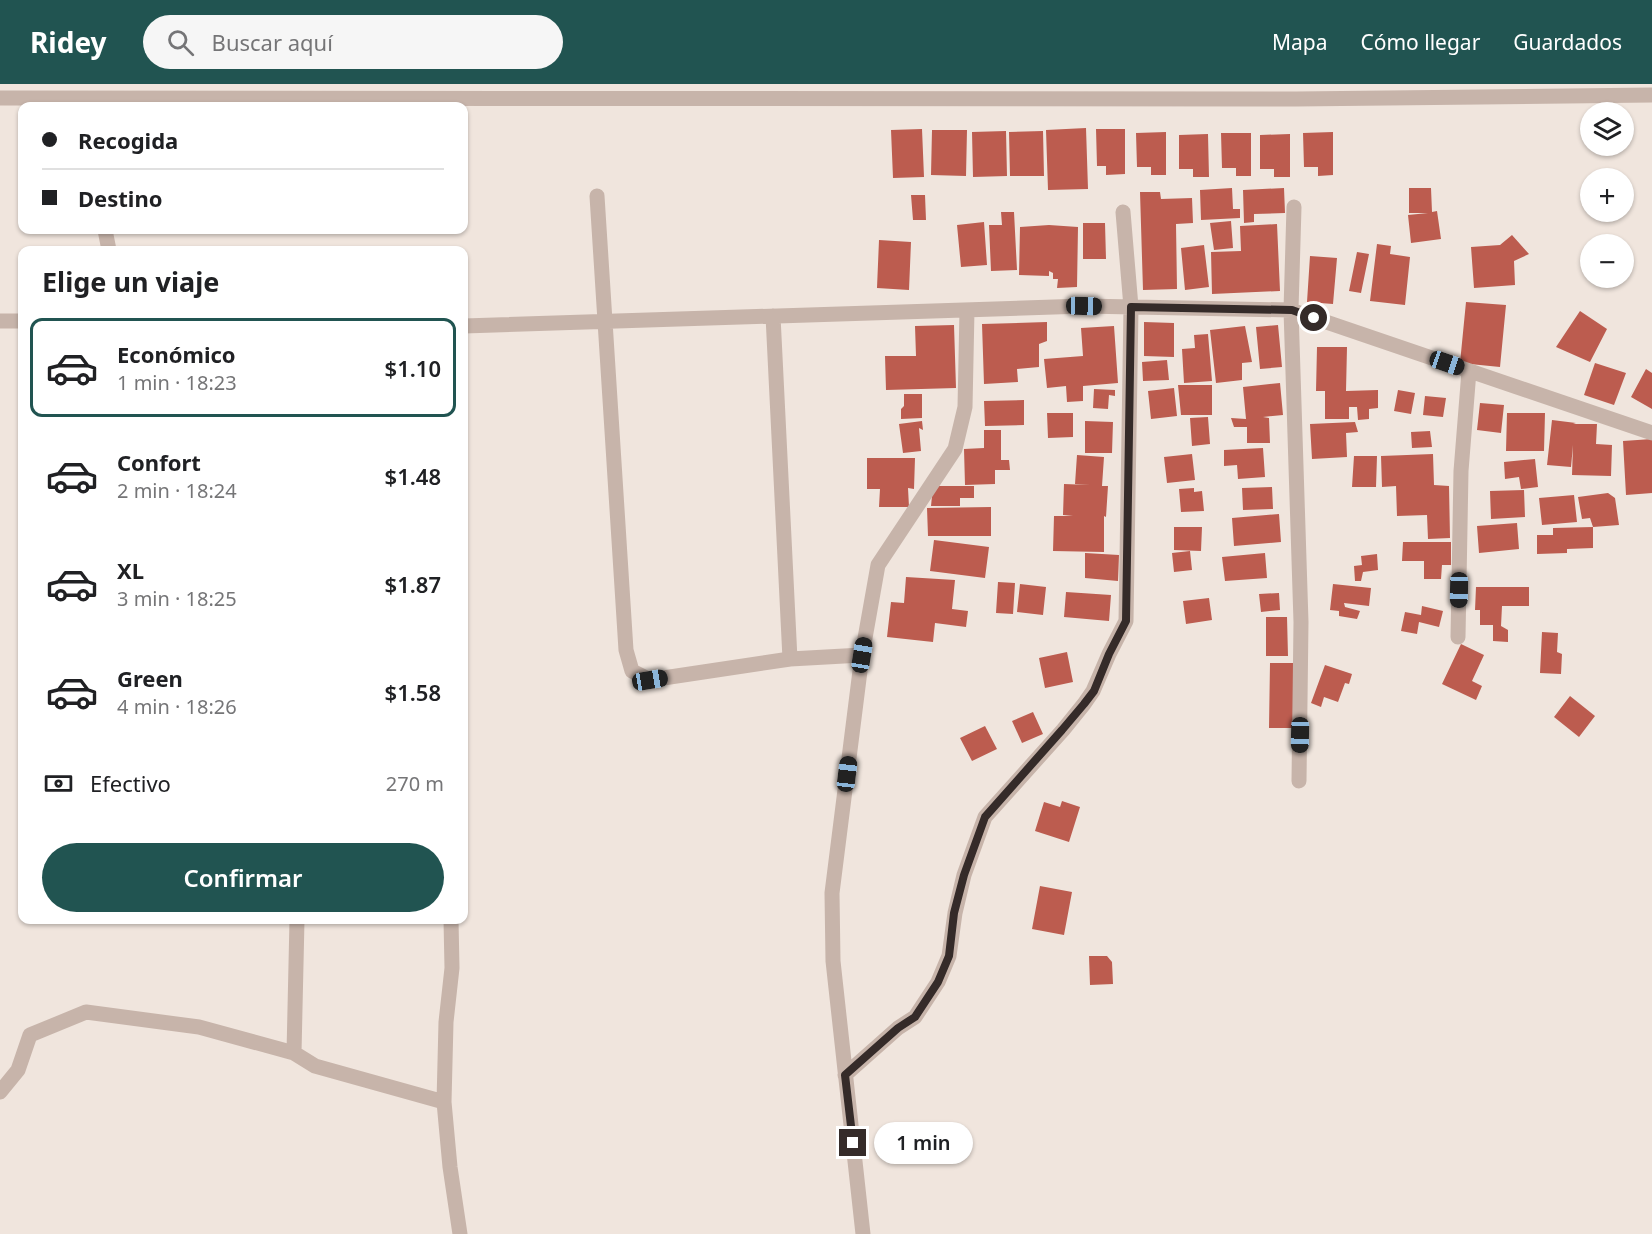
<!DOCTYPE html>
<html lang="es">
<head>
<meta charset="utf-8">
<style>
	body { margin:0; font-family:"Noto Sans",sans-serif; background:#f6f6f6; color:#202124; height:100vh; display:flex; flex-direction:column; font-size:22px; white-space:nowrap }
	* { box-sizing:border-box; margin:0 }
	p { font-size:20px; color:#757577 }
	.icon { flex:none; width:33px; height:33px; fill:none; stroke:currentColor; stroke-width:2; stroke-linecap:round; stroke-linejoin:round }
	.map { position:relative; flex:1; overflow:hidden }
	.sheet { position:absolute; left:18px; top:162px; width:450px; height:678px; display:flex; flex-direction:column; background:#fff; border-radius:12px; box-shadow:0 2px 4px #0004 }
	.sheet>* { flex:none }
	.guide { position:absolute; left:18px; top:18px; width:450px; height:132px; border-radius:12px; box-shadow:0 2px 4px #0004; display:grid; align-content:center; height:132px; padding:0 24px; background:#fff }
	.controls { position:absolute; left:1580px; top:18px; display:grid; gap:12px }
	.controls a { display:grid; place-items:center; width:54px; height:54px; border-radius:50%; background:#fff; box-shadow:0 2px 4px #0004; font-size:30px }
	.end { position:absolute; width:27px; height:27px; margin:-14px; border:8px solid #352b29; background:#fff; box-shadow:0 0 0 3px #fff }
	.from { border-radius:50% }
	.bubble { position:absolute; height:42px; border-radius:21px; background:#fff; box-shadow:0 2px 4px #0004; font-size:20px; font-weight:600; line-height:42px; text-align:center }
	.car { position:absolute; width:18px; height:36px; margin:-18px -9px; border-radius:8px; box-shadow:0 0 4px 2px #0007; background:linear-gradient(#222 24%,#8ab4d8 0 40%,#222 0 76%,#8ab4d8 0 86%,#222 0) }
	.guide b { display:flex; align-items:center; gap:21px; height:57px; font-size:22px }
	.guide b+b { border-top:2px solid #e0e0e0 }
	.guide i { width:15px; height:15px; background:#202124 }
	ul { padding:0; list-style:none }
	li { display:flex; align-items:center; gap:18px; height:99px; margin:0 12px 9px; padding:0 12px; border:3px solid transparent; border-radius:12px }
	li div { flex:1 }
	li b { display:block; font-size:22px }
	li em { font-style:normal; font-weight:600 }
	li.active { border-color:#215451 }
	li>.icon { width:54px; height:54px; stroke-width:1.5 }
	h2 { padding:0 24px; font-size:27px; line-height:72px }
	.pay { display:flex; align-items:center; gap:15px; height:66px; padding:0 24px; font-size:22px }
	.pay p { margin-inline-start:auto }
	.action { display:flex; gap:12px; margin-top:auto; padding:12px 24px }
	.action a { flex:1; height:69px; border-radius:36px; background:#215451; color:#fff; font-size:24px; font-weight:600; line-height:69px; text-align:center }
	header { display:flex; align-items:center; gap:36px; box-sizing:border-box; height:84px; padding:0 30px; background:#215451; color:#fff }
	header strong { font-size:28px }
	nav { display:flex; gap:33px; margin-inline-start:auto; font-size:21px }
	.search { width:420px; height:54px; background:#f6f6f6; display:flex; align-items:center; gap:15px; box-sizing:border-box; padding:0 21px; border-radius:33px; color:#757577; font-size:22px }
	.map>svg:first-child { display:block }
</style>
</head>
<body>
<header>
<strong>Ridey</strong>
<div class="search"><svg class="icon" aria-label="search" viewBox="0 0 24 24"><circle cx="10" cy="10" r="6"/><path d="M15 15l6 6"/></svg>Buscar aquí</div>
<nav><a>Mapa</a><a>Cómo llegar</a><a>Guardados</a></nav>
</header>
<div class="map">
<svg width="1652" height="1150" viewBox="0 0 1652 1150">
	<rect width="100%" height="100%" fill="#f0e5dd"/>
	<path fill="#bc5c4f" d="M1086,44L1088,105L1048,106L1046,46Z
		M922,45L924,93L893,94L891,46Z
		M1096,45H1125V90L1106,91V82H1097Z
		M932,46H967L966,92L931,91Z
		M1006,47L1007,92L973,93L972,48Z
		M1043,47L1044,92H1010L1009,48Z
		M1166,48V91H1151V83H1137L1136,49Z
		M1333,48V91L1318,92V83H1304L1303,49Z
		M1221,49H1251V92H1236V84H1222Z
		M1208,50L1209,93H1193V85H1179V51Z
		M1290,50V93H1274V85H1260V51Z
		M1232,104L1233,125H1240V134L1201,136L1200,106Z
		M1284,104L1285,129L1254,130V138L1244,139L1243,106Z
		M1409,104H1431L1432,128L1437,127L1441,155L1411,159L1408,131L1428,129H1409Z
		M1140,108H1160L1161,115L1192,114L1193,139L1176,140L1177,205L1143,206Z
		M911,111H925L926,136H913Z
		M1001,128H1014L1017,186L991,187L989,141H1002Z
		M1231,137L1233,164L1214,166L1210,139Z
		M984,138L987,181L961,183L957,141Z
		M1083,139H1105L1106,175H1083Z
		M1277,140L1280,207L1212,210L1211,168L1241,167L1240,142Z
		M1049,141L1078,143L1077,203L1057,204L1058,195H1053V189L1049,187V192L1019,191L1020,143Z
		M1512,151L1529,170L1514,177L1515,201L1474,204L1471,163L1500,161Z
		M879,156L911,158L909,206L877,204Z
		M1377,160L1391,162L1390,170L1410,173L1405,221L1370,217Z
		M1204,161L1209,203L1185,206L1181,164Z
		M1357,168L1369,170L1361,209L1349,207Z
		M1310,172L1337,174L1333,220L1307,218Z
		M1466,218L1506,221L1500,283L1460,279Z
		M1580,227L1607,245L1590,278L1556,263Z
		M1047,238V257L1039,260V283L1017,285L1018,298L984,300L982,240Z
		M1144,238L1174,239V273L1144,272Z
		M954,241L956,304L886,306L885,272H916L915,242Z
		M1278,241L1282,283L1260,285L1256,243Z
		M1114,242L1118,299L1083,302V317L1067,318L1066,302L1047,304L1044,275L1083,272L1081,244Z
		M1245,242L1252,278L1242,279V296L1216,299L1210,246Z
		M1208,250L1212,297L1184,299L1182,265L1195,264L1194,251Z
		M1317,263H1347L1346,307L1378,306V324L1369,325V335L1358,336L1357,323H1349V335H1325V307H1316Z
		M1167,276L1169,296L1143,297L1142,278Z
		M1595,279L1626,289L1614,321L1584,311Z
		M1646,285L1652,289V325L1631,313Z
		M1280,299L1283,331L1263,333L1269,334L1270,359H1247V343H1234L1231,334L1246,335L1243,303Z
		M1178,301H1212V331H1181Z
		M1174,304L1177,332L1151,335L1148,307Z
		M1094,305L1115,306V312L1109,311L1108,325L1093,324Z
		M1398,306L1415,309L1411,330L1394,327Z
		M904,310H922V334L901,335V325L904,322Z
		M1425,312L1446,314L1443,333L1423,331Z
		M1024,316V341L985,342L984,317Z
		M1480,319L1504,321L1501,349L1477,346Z
		M1047,329H1073V353L1048,354Z
		M1507,329H1545L1544,367H1506Z
		M1208,333L1210,360L1192,362L1190,334Z
		M1552,336L1576,339L1573,340H1597L1596,360L1612,361L1611,392L1572,391L1573,361L1571,383L1547,381Z
		M922,337L923,346L919,344L921,367L903,369L899,340Z
		M1085,337L1113,338L1112,369H1085Z
		M1355,338L1358,348L1346,349L1347,373L1312,375L1310,340Z
		M984,346H1001V376H1009L1010,386H995V400L965,401L964,365L984,364Z
		M1430,347L1432,363L1412,364L1411,348Z
		M1652,355V409L1626,411L1623,357Z
		M1263,364L1265,393L1238,395L1237,381L1224,382V366Z
		M1192,370L1195,396L1167,399L1164,373Z
		M1433,370L1434,401L1449,402L1450,454L1428,455L1427,431L1397,432L1396,402L1382,403L1381,372Z
		M1077,371L1104,373L1102,402H1108L1106,433L1104,432V468L1053,467L1054,432H1073L1063,431L1064,400L1090,401L1075,400Z
		M1354,372H1377L1376,403H1352Z
		M867,374H915L914,405L908,404L909,423H879L880,405H867Z
		M1535,375L1538,403L1521,405L1519,393L1505,395L1504,378Z
		M933,402H974V414H960V422H931Z
		M1272,403L1273,425L1243,426L1242,404Z
		M1194,404V408L1202,407L1204,427L1181,428L1179,405Z
		M1524,406L1525,433L1491,435L1490,407Z
		M1608,409L1615,414L1619,441L1593,443L1590,434L1582,435L1578,413Z
		M1574,411L1577,438L1542,441L1539,414Z
		M991,423V452H928L927,424Z
		M1279,430L1281,458L1234,462L1232,434Z
		M1517,439L1519,465L1479,469L1477,442Z
		M1174,443H1202L1201,467L1174,466Z
		M1593,443V464L1567,465V469L1537,470V451H1553V444Z
		M934,456L989,463L985,494L930,487Z
		M1403,458H1451V481H1442L1441,495H1424V477H1402Z
		M1190,467L1192,486L1174,488L1172,469Z
		M1085,469L1119,471L1118,497L1085,494Z
		M1265,469L1267,494L1225,497L1222,473Z
		M1377,470L1378,486L1363,488L1361,497H1355L1354,482L1362,481L1361,472Z
		M906,493L955,496L952,525L968,527L966,543L935,539L933,558L887,553L891,518L904,519Z
		M998,498L1015,499L1013,530L996,529Z
		M1020,500L1046,503L1043,531L1017,528Z
		M1333,500L1371,504L1369,522L1344,519L1345,523L1360,527L1357,535L1339,532V527L1330,526Z
		M1476,503H1529V522H1502L1501,542L1508,546V558L1493,557V541H1480V526H1475Z
		M1066,508L1111,511L1109,537L1064,533Z
		M1279,509L1280,526L1261,528L1259,510Z
		M1209,514L1212,536L1186,540L1183,517Z
		M1422,522L1443,527L1439,543L1419,538L1417,550L1401,547L1405,528L1421,531Z
		M1266,533H1287L1288,572H1266Z
		M1542,548L1558,549L1557,568L1562,570L1561,590L1540,589Z
		M1461,560L1484,571L1472,597L1482,602L1476,616L1442,600Z
		M1067,568L1073,598L1045,604L1039,574Z
		M1270,579H1295L1293,644H1269Z
		M1325,581L1352,590L1349,600L1345,599L1338,618L1324,613L1321,623L1311,619Z
		M1570,612L1595,632L1579,653L1554,633Z
		M1033,628L1043,650L1022,659L1012,637Z
		M985,642L997,665L972,677L960,654Z
		M1062,717L1080,723L1069,758L1035,747L1044,718L1060,723Z
		M1040,802L1072,808L1064,851L1032,845Z
		M1089,872H1107L1112,878L1113,900L1090,901Z"/>
	<g fill="none" stroke-linecap="round" stroke-linejoin="round">
		<path stroke="#c7b4aa" stroke-width="15" d="M0,14L1296,15L1652,11
			M597,112L626,566L632,587L650,596L790,575
			M1294,123L1291,226L1301,538L1299,697
			M105,146L109,166
			M773,232L790,575L862,571
			M0,237H22
			M464,242L1084,222L1291,226L1652,349
			M1458,553L1461,387L1469,287
			M451,836L452,884L446,938L444,1018L450,1083L460,1150
			M294,969L297,836
			M845,991L898,944L915,933L938,898L949,872L955,829L964,791L985,733L1063,646L1084,620L1093,607L1109,570L1126,537L1131,223L1123,128
			M0,1008L18,986L30,951L86,928L199,943L294,969L315,982L444,1018
			M863,1150L833,877L832,809L862,571L878,481L955,365L965,323L967,226"/>
	</g>
	<g fill="none" stroke-linecap="round" stroke-linejoin="round">
		<path stroke="#352b29" stroke-width="8" d="M853,1059L845,991L898,944L915,933L938,898L949,872L954,829L964,791L985,733L1062,646L1084,620L1094,607L1109,570L1126,537L1131,223L1292,226L1314,234"/>
	</g>
</svg>
<div class="controls">
<a><svg class="icon" aria-label="layers" viewBox="0 0 24 24"><path d="M12 4l9 5-9 5-9-5zM3 14l9 5 9-5"/></svg></a>
<a>+</a>
<a>−</a>
</div>
<i class="end from" style="left:1314px;top:234px"></i>
<i class="end" style="left:853px;top:1059px"></i>
<div class="bubble" style="left:874px;top:1038px;width:99px">1 min</div>
<i class="car" style="left:1084px;top:222px;rotate:91deg"></i>
<i class="car" style="left:1447px;top:279px;rotate:109deg"></i>
<i class="car" style="left:1459px;top:506px;rotate:181deg"></i>
<i class="car" style="left:862px;top:571px;rotate:9deg"></i>
<i class="car" style="left:650px;top:596px;rotate:81deg"></i>
<i class="car" style="left:1300px;top:651px;rotate:181deg"></i>
<i class="car" style="left:847px;top:690px;rotate:7deg"></i>
<div class="guide">
<b><i class="from"></i>Recogida</b>
<b><i></i>Destino</b>
</div>
<section class="sheet">
<h2>Elige un viaje</h2>
<ul>
<li class="active"><svg class="icon" aria-label="car" viewBox="0 0 24 24"><path d="M5 17H2v-5l4-1 3-4h7l3 4 3 1v5h-3M9 17h6M6 11h13"/><circle cx="7" cy="17" r="2"/><circle cx="17" cy="17" r="2"/></svg><div><b>Económico</b><p>1 min · 18:23</p></div><em>$1.10</em></li>
<li><svg class="icon" aria-label="car" viewBox="0 0 24 24"><path d="M5 17H2v-5l4-1 3-4h7l3 4 3 1v5h-3M9 17h6M6 11h13"/><circle cx="7" cy="17" r="2"/><circle cx="17" cy="17" r="2"/></svg><div><b>Confort</b><p>2 min · 18:24</p></div><em>$1.48</em></li>
<li><svg class="icon" aria-label="car" viewBox="0 0 24 24"><path d="M5 17H2v-5l4-1 3-4h7l3 4 3 1v5h-3M9 17h6M6 11h13"/><circle cx="7" cy="17" r="2"/><circle cx="17" cy="17" r="2"/></svg><div><b>XL</b><p>3 min · 18:25</p></div><em>$1.87</em></li>
<li><svg class="icon" aria-label="car" viewBox="0 0 24 24"><path d="M5 17H2v-5l4-1 3-4h7l3 4 3 1v5h-3M9 17h6M6 11h13"/><circle cx="7" cy="17" r="2"/><circle cx="17" cy="17" r="2"/></svg><div><b>Green</b><p>4 min · 18:26</p></div><em>$1.58</em></li>
</ul>
<div class="pay"><svg class="icon" aria-label="cash" viewBox="0 0 24 24"><path d="M3 7h18v10H3z"/><circle cx="12" cy="12" r="2"/></svg>Efectivo<p>270 m</p></div>
<div class="action"><a>Confirmar</a></div>
</section>
</div>
</body>
</html>
